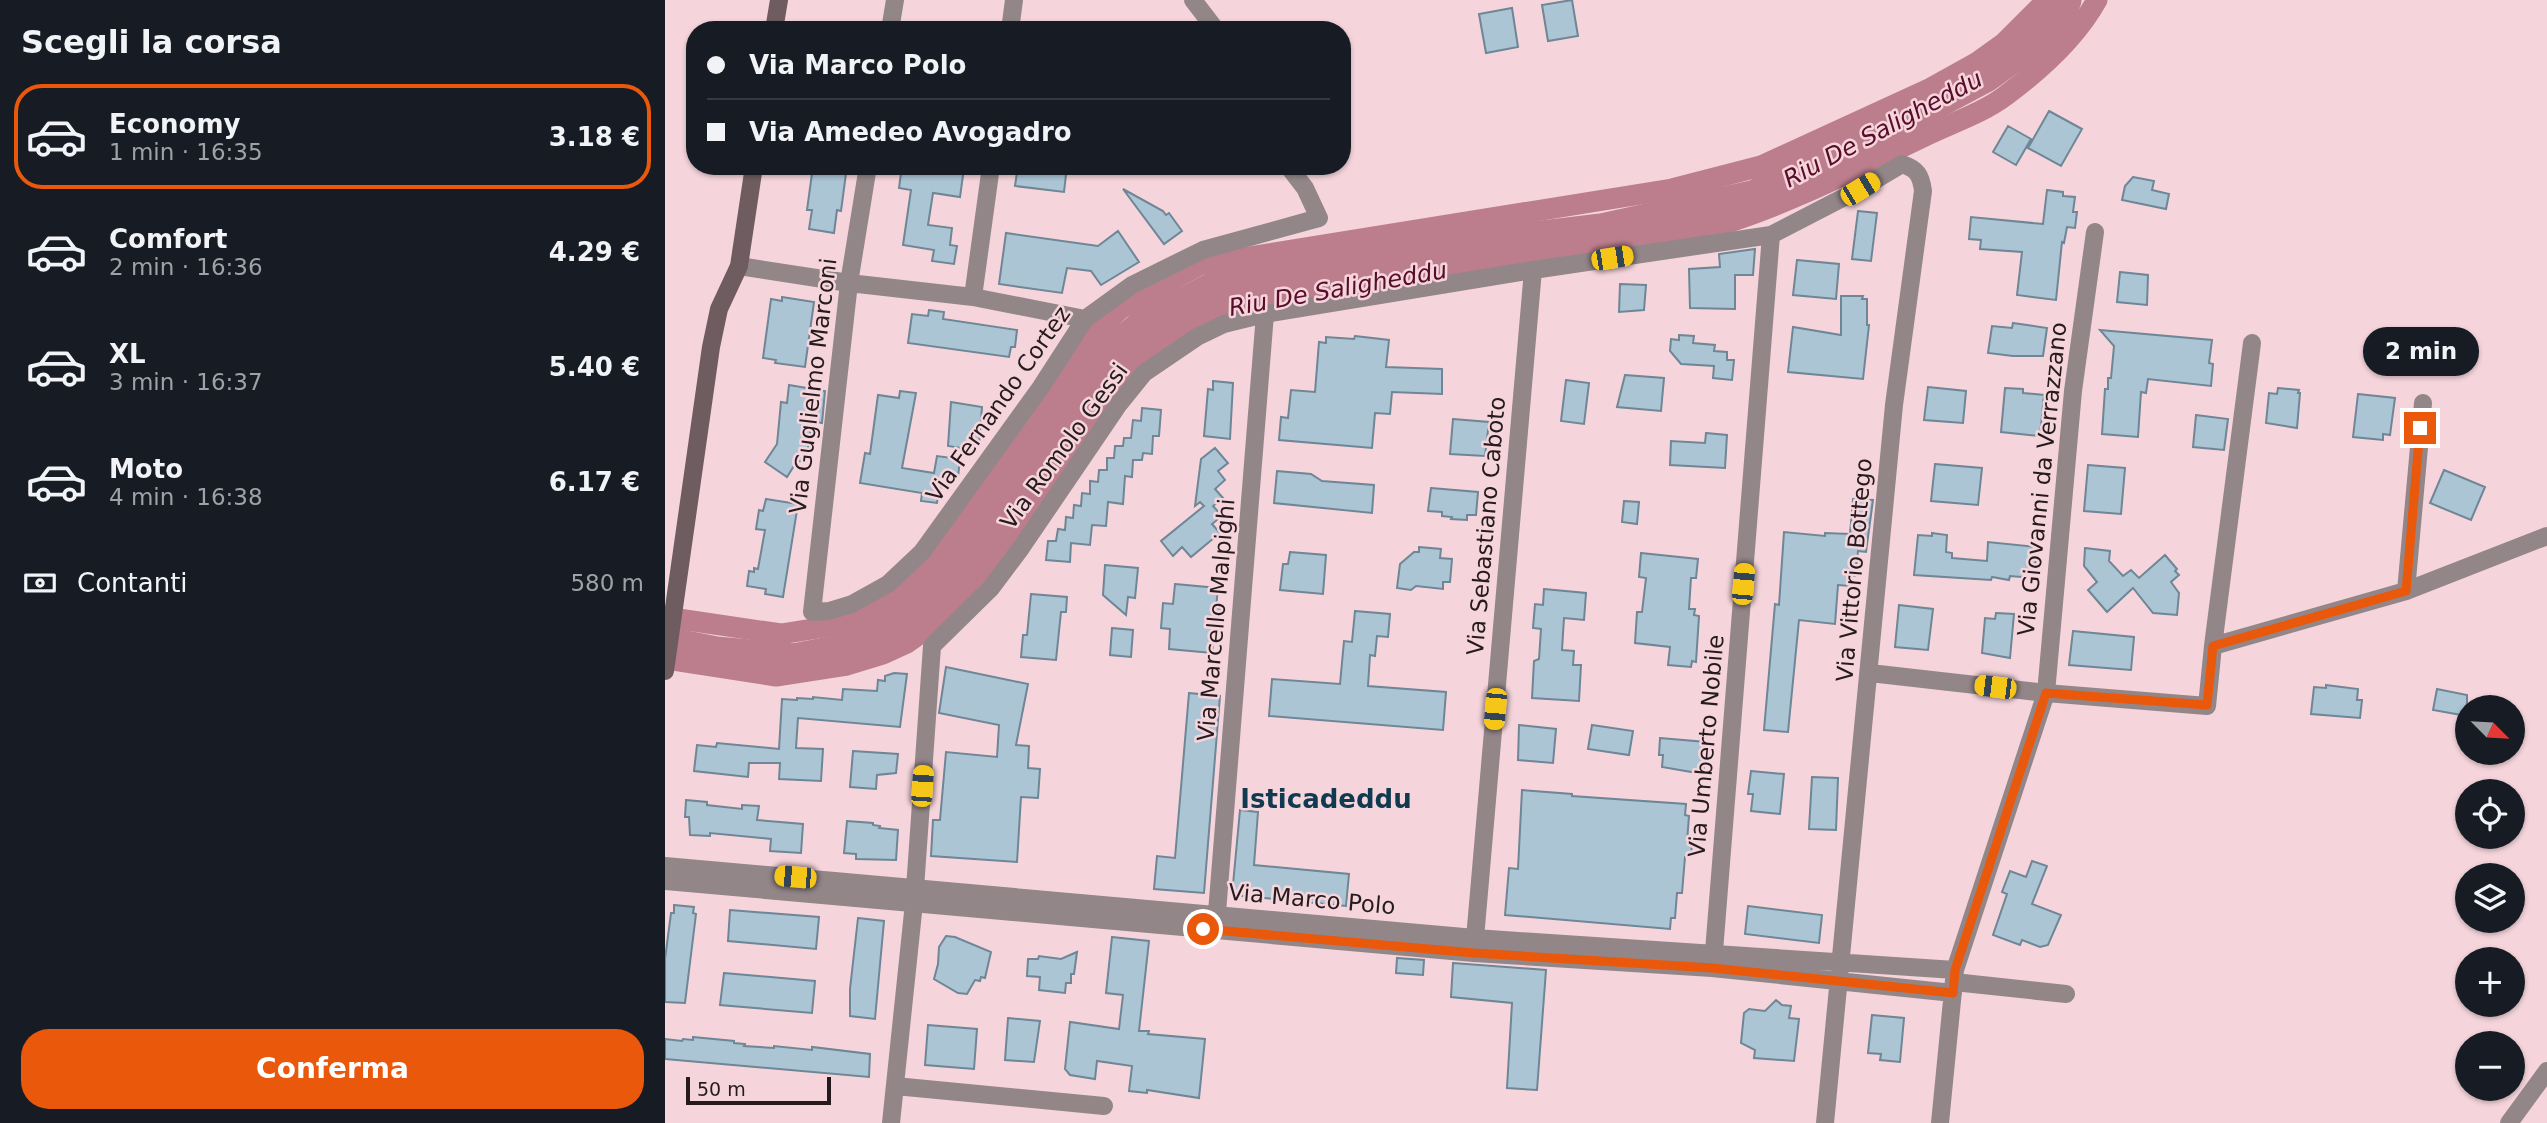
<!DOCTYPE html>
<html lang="it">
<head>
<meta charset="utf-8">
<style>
	body { margin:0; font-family:"DejaVu Sans",sans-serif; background:#242831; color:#f1f3f6; height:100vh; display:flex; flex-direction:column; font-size:26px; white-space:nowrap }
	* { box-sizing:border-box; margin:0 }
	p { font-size:23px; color:#9ea1a6 }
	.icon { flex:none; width:38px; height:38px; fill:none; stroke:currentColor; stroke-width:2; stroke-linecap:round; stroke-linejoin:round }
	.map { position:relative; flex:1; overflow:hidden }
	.sheet { display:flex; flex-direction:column; background:#171b24; width:665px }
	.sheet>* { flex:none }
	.top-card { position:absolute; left:21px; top:21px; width:665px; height:154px; border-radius:28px; box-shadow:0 2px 5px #0004; display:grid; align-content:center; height:154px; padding:0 21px; background:#171b24 }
	.needle { width:46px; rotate:114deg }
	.buttons { position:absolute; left:1790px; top:695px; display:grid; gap:14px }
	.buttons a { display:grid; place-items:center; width:70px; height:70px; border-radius:50%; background:#171b24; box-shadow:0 2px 5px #0004; font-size:35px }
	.scale { position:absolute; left:21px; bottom:18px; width:145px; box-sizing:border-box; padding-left:7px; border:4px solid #251a1d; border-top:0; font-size:19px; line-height:24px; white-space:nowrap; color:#251a1d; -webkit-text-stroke:5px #f5d5db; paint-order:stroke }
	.end { position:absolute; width:32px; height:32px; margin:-16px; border:9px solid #ea580c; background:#fff; box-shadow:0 0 0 4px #fff }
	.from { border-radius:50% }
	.bubble { position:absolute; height:49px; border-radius:24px; background:#171b24; box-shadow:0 2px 5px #0004; font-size:23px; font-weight:800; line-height:49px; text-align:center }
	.car { position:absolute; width:21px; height:42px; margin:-21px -10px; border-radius:9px; box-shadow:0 0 5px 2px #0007; background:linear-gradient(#f5c518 24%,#345 0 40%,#f5c518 0 76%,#345 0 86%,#f5c518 0) }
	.top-card b { display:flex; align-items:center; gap:24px; height:66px; font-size:26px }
	.top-card b+b { border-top:2px solid #363941 }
	.top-card i { width:18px; height:18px; background:#f1f3f6 }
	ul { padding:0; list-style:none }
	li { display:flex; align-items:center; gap:21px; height:105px; margin:0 14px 10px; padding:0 7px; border:4px solid transparent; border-radius:28px }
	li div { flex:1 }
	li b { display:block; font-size:26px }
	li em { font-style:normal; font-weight:800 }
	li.active { border-color:#ea580c }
	li>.icon { width:63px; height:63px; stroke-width:1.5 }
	h2 { padding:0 21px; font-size:32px; line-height:84px }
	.pay { display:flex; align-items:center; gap:18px; height:77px; padding:0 21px; font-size:26px }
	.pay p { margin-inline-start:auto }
	.action { display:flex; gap:14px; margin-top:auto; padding:14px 21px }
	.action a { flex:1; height:80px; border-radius:28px; background:#ea580c; color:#fff; font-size:28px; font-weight:800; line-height:80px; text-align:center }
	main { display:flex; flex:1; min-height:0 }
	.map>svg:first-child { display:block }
</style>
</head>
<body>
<main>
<section class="sheet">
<h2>Scegli la corsa</h2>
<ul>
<li class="active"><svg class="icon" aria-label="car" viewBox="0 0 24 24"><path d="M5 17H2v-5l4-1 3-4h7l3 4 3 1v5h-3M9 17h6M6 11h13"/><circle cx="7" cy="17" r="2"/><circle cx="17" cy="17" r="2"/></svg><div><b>Economy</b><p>1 min · 16:35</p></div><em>3.18 €</em></li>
<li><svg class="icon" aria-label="car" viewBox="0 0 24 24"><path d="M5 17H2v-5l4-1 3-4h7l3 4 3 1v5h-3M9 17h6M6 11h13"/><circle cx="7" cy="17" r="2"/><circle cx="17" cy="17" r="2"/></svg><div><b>Comfort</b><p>2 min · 16:36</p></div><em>4.29 €</em></li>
<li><svg class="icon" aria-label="car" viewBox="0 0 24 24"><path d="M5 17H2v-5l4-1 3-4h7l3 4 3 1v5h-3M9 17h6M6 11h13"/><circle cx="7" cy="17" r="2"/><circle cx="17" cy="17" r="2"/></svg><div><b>XL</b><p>3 min · 16:37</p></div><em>5.40 €</em></li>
<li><svg class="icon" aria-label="car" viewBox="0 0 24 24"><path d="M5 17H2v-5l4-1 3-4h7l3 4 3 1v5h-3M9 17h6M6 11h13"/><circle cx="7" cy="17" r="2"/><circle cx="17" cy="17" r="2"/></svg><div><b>Moto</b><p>4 min · 16:38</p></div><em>6.17 €</em></li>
</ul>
<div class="pay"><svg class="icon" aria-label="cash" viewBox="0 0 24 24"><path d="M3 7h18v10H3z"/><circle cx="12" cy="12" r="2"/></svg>Contanti<p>580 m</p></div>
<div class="action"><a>Conferma</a></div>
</section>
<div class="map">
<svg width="1882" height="1123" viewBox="0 0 1882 1123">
	<rect width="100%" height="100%" fill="#f5d5db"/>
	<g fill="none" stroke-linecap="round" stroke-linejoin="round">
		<path stroke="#bc7e8d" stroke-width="21" d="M0,617L116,634L166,626L215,605L250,580L290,533L410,354L455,309L534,265L1007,189L1096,166L1266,88L1311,63L1339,43L1382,0
			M0,659L111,676L182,665L218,654L242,643L276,619L317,574L453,376L497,339L537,316L575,303L1052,226C1124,204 1191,169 1258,137C1284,124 1318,113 1340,96C1374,71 1411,38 1432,0"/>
		<path stroke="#bc7e8d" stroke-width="35" d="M0,644L51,654L129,661L176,652L219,632L276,584L389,433L437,362L478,327L551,288L716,257L936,231L1091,197L1320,75L1387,27L1399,0"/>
	</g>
	<path fill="#abc5d5" stroke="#6e8695" stroke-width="2" d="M907,0L913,36L883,41L877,5Z
		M847,8L853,47L821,53L814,14Z
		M1384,111L1417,129L1396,166L1363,148Z
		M1343,126L1366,139L1351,165L1328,152Z
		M148,166H182L176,211L172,210L169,233L144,229L147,210H142Z
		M237,166L299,168L295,197L268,193L263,225L287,228L285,245L292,246L289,264L267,261L269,250L238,245L246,190L234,188Z
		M358,166H402L399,192L350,186L352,172H357Z
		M1468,177L1489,181L1487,190L1504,194L1501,209L1457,200L1460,186Z
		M458,189L498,211L501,215L504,213L517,231L499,244Z
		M1382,190L1398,192V196L1410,197L1408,212H1412L1410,228L1402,227L1399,243L1397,242L1391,300L1352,295L1357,252L1315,249L1316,240L1304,239L1306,217L1378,224Z
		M1193,211L1212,213L1206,261L1187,259Z
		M453,231L474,262L436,285L426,271L402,268L397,293L334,284L341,233L433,246Z
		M1090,249L1088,275H1070V309L1025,308L1024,269L1055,267L1054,254Z
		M1132,260L1174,264L1171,299L1128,295Z
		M1455,272L1483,275L1482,305L1452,302Z
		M955,284L981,285L979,310L954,312Z
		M1176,296H1198L1197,299H1202V325H1204L1198,379L1123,372L1128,327L1176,335Z
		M117,297L149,302L140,367L110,363L111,360L98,358L106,299L117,301Z
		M264,310L279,312L278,319L352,330L350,347H346L344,357L243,343L247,314L263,316Z
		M1348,323L1382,328L1378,356H1348L1323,353L1327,326L1347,328Z
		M1435,330L1547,340L1544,363L1548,364L1546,386L1483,379L1481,393L1476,392L1473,437L1437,434L1440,389H1443V378H1446L1449,346Z
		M1014,335L1029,336L1028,343L1050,345L1049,351L1062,352V360H1069L1067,380L1048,378L1049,366L1016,364L1005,351L1006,339L1014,340Z
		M690,336L724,340L721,367L777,369V394L727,392L725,414L710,413L707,448L614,440L616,417L623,418L626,390L650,392L654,342L661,343V337L689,339Z
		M960,375L999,378L996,411L952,407Z
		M901,380L924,383L919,424L896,421Z
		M548,381L568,383L565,439L539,436L543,389L548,390Z
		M124,385L160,391L157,423L147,421L141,462L132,461L122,477L100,462L112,444L116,402L122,403Z
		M1263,387L1301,391L1298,423L1259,420Z
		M1340,388L1358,389V393L1379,395L1375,436L1336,432Z
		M1613,388L1634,390L1633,393H1635L1632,428L1601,423L1604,393L1612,394Z
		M235,391L251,393L237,468L269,473L272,456L295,459L293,477L287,476L283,488L274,487L272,503L256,501L257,493L195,483L200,453L205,454L213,395L234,398Z
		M1693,394L1730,398L1725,435L1718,434V440L1688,437Z
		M286,402L317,407L314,444L309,450L283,446Z
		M477,408L496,410L494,436H488L487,454L478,453L477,460H468L467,477L460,476L458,504L443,502L441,526L427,525L425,545L406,543L405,562L381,560L383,541H391L393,529L400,530L401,517L408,518L409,505L416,506L417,493L425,494V481L433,482L434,470H442V458H449L450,446H458L459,438H466L468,420L476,421Z
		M1531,415L1563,419L1559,450L1528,447Z
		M788,419L824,422L820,456L785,454Z
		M1041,433L1062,435L1060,468L1005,465L1006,441L1040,443Z
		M550,448L563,463L553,471L560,480L550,489L558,498L548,506L557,516L547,524L555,533L526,557L517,547L508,556L496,541L539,506L535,502L530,506L536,459Z
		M1270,464L1317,468L1313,505L1266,501Z
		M1423,465L1460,468L1456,514L1419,511Z
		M1779,470L1820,487L1806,520L1765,503Z
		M612,471L646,474L657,481L709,485L707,513L609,503Z
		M766,488L813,492L811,515H802V520L786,519L787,517L777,516V512L763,511Z
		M101,499L133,504L118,597L100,594L101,589L82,586L84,571L89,572V568L93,569L100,530L91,529L94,510L98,511Z
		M1188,499L1208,500L1201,552L1193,551L1190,576H1185V586L1173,585L1170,624L1134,620L1123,732L1099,730L1110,604L1114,605L1119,532L1160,536V533L1185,534Z
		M959,501L974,502L972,524L957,522Z
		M1267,533L1282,535L1281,552L1287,553V558L1322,561L1323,542L1372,547L1369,578L1345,576L1344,580L1327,577L1326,580L1249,575L1253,535L1267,536Z
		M754,547L776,549L775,558L787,559L785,582H778V589L751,586L746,590L732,588L735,564L749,552H754Z
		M1420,548L1445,551L1444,561L1458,576L1466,570L1474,578L1500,555L1512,569L1510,571L1514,575L1506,582L1514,593L1512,615L1488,613L1468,588L1442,612L1423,590L1432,582L1419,566Z
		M625,552L661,555L658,594L615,590L618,564H623Z
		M976,553L1033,559L1031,578H1026L1024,609H1030L1029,615L1034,616L1031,662L1027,661L1026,667L1003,665L1005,647L970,643L972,612H977L981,578L974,577Z
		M440,565L473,568L470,598L463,597L461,615L438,595Z
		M510,584L553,588L551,608L558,609L556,632H549L547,653L504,649L505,629L496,628L498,603L508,604Z
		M879,589L921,593L919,620L899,618L897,650L909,651L908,665H916L914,701L867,698L869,661L874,659L876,629L868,628L870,604L878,605Z
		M366,594L402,597L401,612H396L391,660L356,657L358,635H362Z
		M1234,605L1268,609L1263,650L1230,647Z
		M690,611L725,614L723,637L712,636L710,656L705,655L703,686L781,692L778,730L604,716L607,679L675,684L679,641L687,642Z
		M1331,613L1349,614L1345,658L1317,653L1320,618L1330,619Z
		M447,628L468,630L466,657L445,655Z
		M1408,631L1469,637L1466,670L1404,665Z
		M281,667L363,684L351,745L364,746L363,768L375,769L373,798L356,797L352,862L266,856L268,820H275L281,752L332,757L334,725L274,713Z
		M229,673L242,674L235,727L133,718L131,748L158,749L156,781L114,779L115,763H84L83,777L29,771L32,745L51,747L52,743L114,749L117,699L132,700V698L148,699V697L177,700L178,689L212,691L213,680L220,681V676Z
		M1661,685L1693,689L1692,700H1697L1695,718L1646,714L1649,687L1661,688Z
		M1772,689L1802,695V716L1768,710Z
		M524,693L555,696L539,893L489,889L492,856L510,858Z
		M854,725L891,729L888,763L853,760Z
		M927,725L968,731L964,755L923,749Z
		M995,738L1041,742L1038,774L997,767L998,755H994Z
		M188,751L233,754L231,773L212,775L211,789L185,787Z
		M1086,771L1119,774L1115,814L1086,811L1088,794H1083Z
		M1147,777L1173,778L1171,830L1144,829Z
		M857,790L907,794V796L1021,804L1020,815L1024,816L1022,842L1027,843L1026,857H1020L1017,893H1012L1010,918H1006L1005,929L840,915L844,868L853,869Z
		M21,800L42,802V805L77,809V805L94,806L92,820L138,824L136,853L105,851L106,839L45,833V836L25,835L24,817H20Z
		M575,810L593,812L589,865L684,874L681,906L567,895Z
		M182,821L208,823V825L215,826L214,828L233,830L231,860L191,859V854L179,853Z
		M1367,861L1382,866L1367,904L1396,915L1383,945L1375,947L1357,940L1355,945L1328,935L1342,894L1337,892L1345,871L1361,877Z
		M9,905L29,907L28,913L31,914L20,1003L0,1002V959L6,913H9Z
		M1083,906L1157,915L1154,943L1080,934Z
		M65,910L154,917L151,949L63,941Z
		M193,918L219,921L210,1019L185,1016V989Z
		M281,936L290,937L326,952L320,978L316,977L315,981L310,980L302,994L293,993L269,979L273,964L274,947Z
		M447,937L484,941L474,1031H484L483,1034L540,1039L534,1098L482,1090V1093L464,1091L467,1066L432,1061L430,1079L405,1075L400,1069L405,1022L454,1029L458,995L441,993Z
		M412,952L409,974H406V983H401L400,993L374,990L375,977L362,976L363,959H373L374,956L396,959Z
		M732,958L759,960L758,975L731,973Z
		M788,963L881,970L872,1090L842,1088L847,1003L786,997Z
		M59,973L150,981L147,1013L55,1005Z
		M1111,1000L1117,1005L1126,1006L1124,1018L1134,1019L1129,1061L1089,1058L1090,1050L1076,1043L1079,1013L1084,1009L1100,1011Z
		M1207,1015L1239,1018L1235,1062L1215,1060L1216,1054L1203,1053Z
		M343,1018L375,1021L369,1062L340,1060Z
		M263,1025L312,1029L309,1069L260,1065Z
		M28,1037L69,1041V1043L80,1044L79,1046L109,1048V1046L147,1050V1047L205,1054L204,1077L0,1059V1039L17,1041L18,1039L28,1040Z"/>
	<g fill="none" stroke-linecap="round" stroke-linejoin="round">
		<path stroke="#938689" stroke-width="18" d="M528,0L551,30
			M225,30L230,0
			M345,30L349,0
			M203,166L184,283L147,612L164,611L187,604L223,584L257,552L376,387L420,319L467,285L538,250L654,218L640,188L623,166
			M74,266L184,283L308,297L420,319
			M308,297L326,166
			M1741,591L1758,403
			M1548,646L1587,343
			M1205,673L1381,693L1542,706L1548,646L1741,591L1882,536
			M0,866L810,938L1290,970
			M0,881L809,953L1047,968L1288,993
			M551,925L600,314
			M809,950L868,270
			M1048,964L1106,235
			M1289,982L1401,994
			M230,1086L439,1106
			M226,1123L249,903L267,646L326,588L356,548L454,404L479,373L532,337L559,324L600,314L868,270L1106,235L1195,189L1237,164C1252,169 1256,175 1258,191L1229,405L1160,1123
			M1275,1123L1290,970L1381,693L1408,391L1430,232
			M1844,1123L1882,1071"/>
		<path stroke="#6f5c60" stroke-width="18" d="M109,30L114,0
			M0,671L46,347L54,309L74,266L89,166"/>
	</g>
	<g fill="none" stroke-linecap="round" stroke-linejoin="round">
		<path stroke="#ea580c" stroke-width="9" d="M538,929L809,953L1047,968L1288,993L1290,970L1381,693L1542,705L1548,646L1741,591L1755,428"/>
	</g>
	<g text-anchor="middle" stroke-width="5" stroke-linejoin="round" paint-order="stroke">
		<g font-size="23" fill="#251a1d" stroke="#f5d5db">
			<text transform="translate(148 386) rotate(-83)" y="8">Via Guglielmo Marconi</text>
			<text transform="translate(333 404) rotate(-55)" y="8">Via Fernando Cortez</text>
			<text transform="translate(399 446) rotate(-54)" y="8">Via Romolo Gessi</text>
			<text transform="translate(1377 479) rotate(-84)" y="8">Via Giovanni da Verrazzano</text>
			<text transform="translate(821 526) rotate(-85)" y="8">Via Sebastiano Caboto</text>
			<text transform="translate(1189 570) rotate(-85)" y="8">Via Vittorio Bottego</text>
			<text transform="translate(551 620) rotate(-85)" y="8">Via Marcello Malpighi</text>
			<text transform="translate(1041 746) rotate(-85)" y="8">Via Umberto Nobile</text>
			<text transform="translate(647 899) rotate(5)" y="8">Via Marco Polo</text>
		</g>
		<g font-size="24" font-style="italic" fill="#570c29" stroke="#f5d5db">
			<text transform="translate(1218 129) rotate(-28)" y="8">Riu De Saligheddu</text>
			<text transform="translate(673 289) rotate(-10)" y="8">Riu De Saligheddu</text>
		</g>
		<g font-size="26" font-weight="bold" fill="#103a50" stroke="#f5d5db">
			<text x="661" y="808">Isticadeddu</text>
		</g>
	</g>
</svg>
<div class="buttons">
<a><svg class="needle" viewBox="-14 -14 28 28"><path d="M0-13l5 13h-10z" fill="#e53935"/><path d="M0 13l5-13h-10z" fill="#9ea1a6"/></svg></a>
<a><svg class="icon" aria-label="locate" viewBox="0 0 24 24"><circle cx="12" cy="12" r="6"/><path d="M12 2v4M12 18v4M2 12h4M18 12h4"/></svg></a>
<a><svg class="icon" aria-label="layers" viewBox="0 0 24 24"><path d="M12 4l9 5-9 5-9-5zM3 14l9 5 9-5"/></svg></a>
<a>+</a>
<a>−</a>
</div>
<div class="scale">50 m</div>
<i class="end from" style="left:538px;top:929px"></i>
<i class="end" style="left:1755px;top:428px"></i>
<div class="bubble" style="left:1698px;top:327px;width:116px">2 min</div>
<i class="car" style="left:1195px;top:189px;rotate:59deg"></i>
<i class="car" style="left:947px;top:258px;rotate:81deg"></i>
<i class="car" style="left:1078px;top:584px;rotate:5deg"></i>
<i class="car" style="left:1330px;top:687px;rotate:277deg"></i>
<i class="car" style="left:830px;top:709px;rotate:185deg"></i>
<i class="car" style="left:257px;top:786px;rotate:4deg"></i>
<i class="car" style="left:130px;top:877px;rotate:275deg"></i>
<div class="top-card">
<b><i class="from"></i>Via Marco Polo</b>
<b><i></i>Via Amedeo Avogadro</b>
</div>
</div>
</main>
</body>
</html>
